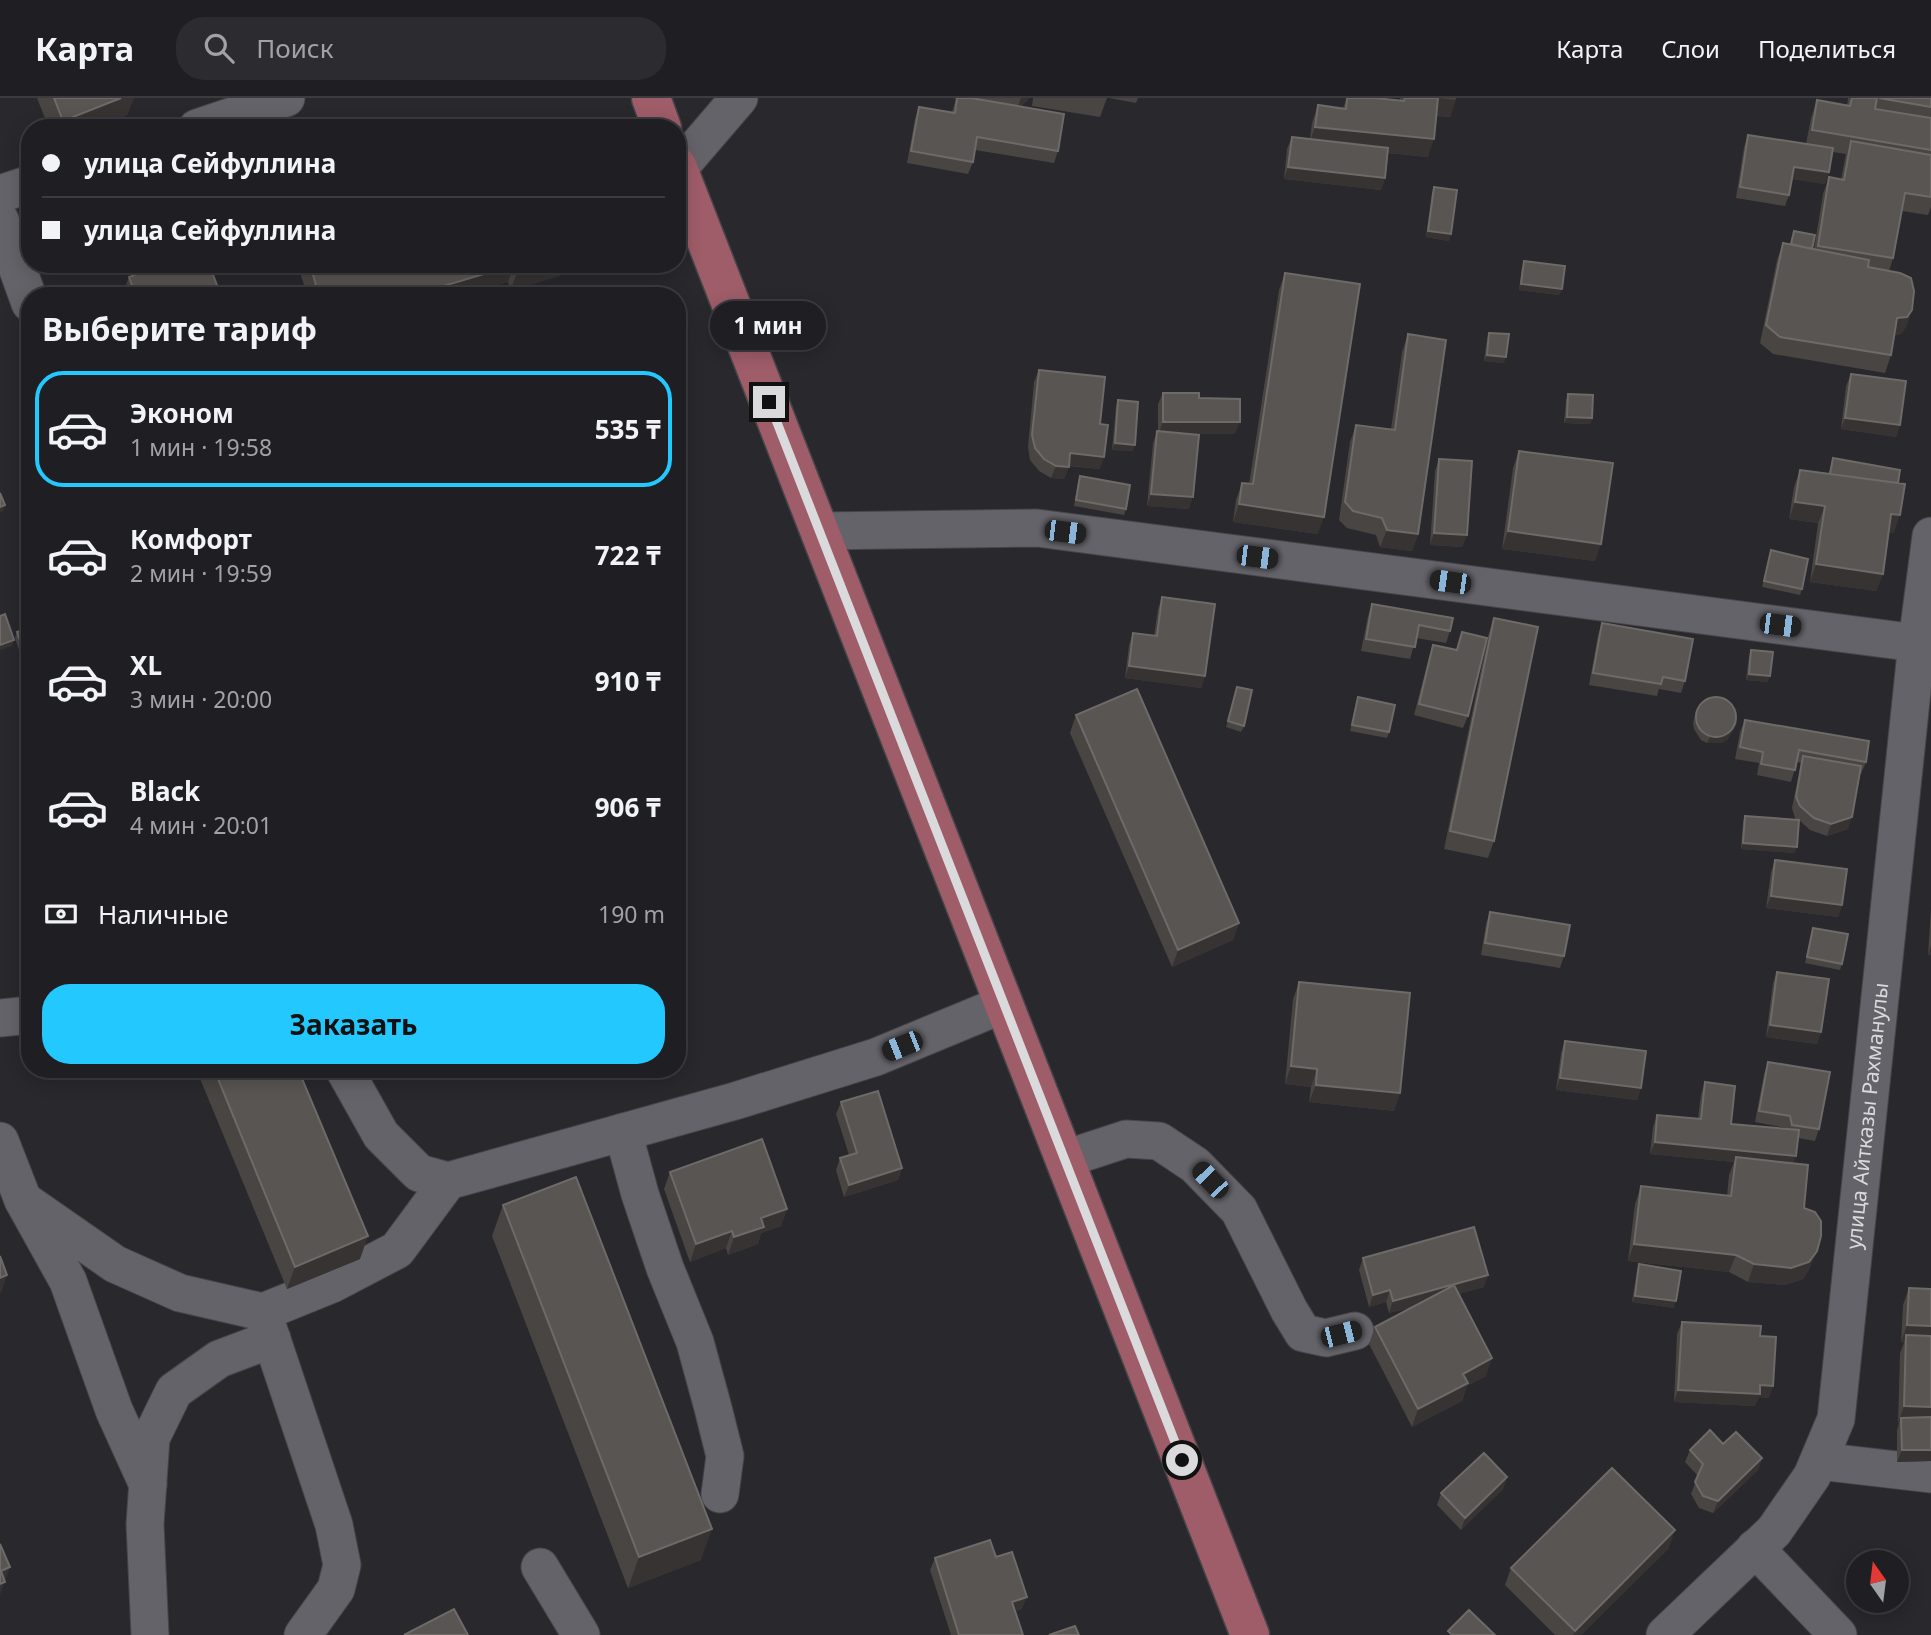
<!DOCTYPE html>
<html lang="ru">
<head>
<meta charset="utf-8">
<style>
	body { margin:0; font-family:"Noto Sans",sans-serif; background:#2c2b2f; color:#f1f3f6; height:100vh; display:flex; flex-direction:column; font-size:26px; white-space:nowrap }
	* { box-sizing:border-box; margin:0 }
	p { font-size:23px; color:#a1a2a5 }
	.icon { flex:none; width:38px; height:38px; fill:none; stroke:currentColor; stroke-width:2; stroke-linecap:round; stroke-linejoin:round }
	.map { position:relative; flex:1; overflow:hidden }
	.details { position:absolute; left:21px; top:189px; width:665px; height:791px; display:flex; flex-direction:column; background:#1f1e22; border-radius:28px; box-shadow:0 4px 18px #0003,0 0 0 2px #3c3c40 }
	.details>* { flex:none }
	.banner { position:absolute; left:21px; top:21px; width:665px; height:154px; border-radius:28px; box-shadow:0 4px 18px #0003,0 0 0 2px #3c3c40; display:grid; align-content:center; height:154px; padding:0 21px; background:#1f1e22 }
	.needle { width:46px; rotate:346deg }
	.controls { position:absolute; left:1846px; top:1452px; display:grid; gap:14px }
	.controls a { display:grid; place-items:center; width:63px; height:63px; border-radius:50%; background:#1f1e22; box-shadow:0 4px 18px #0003,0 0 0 2px #3c3c40; font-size:35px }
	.end { position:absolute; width:32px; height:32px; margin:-16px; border:9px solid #dad9dc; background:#111; box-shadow:0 0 0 4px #111 }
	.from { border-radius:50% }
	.bubble { position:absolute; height:49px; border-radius:24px; background:#1f1e22; box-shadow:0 4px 18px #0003,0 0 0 2px #3c3c40; font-size:23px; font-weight:700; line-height:49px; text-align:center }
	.car { position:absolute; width:21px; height:42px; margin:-21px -10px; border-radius:9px; box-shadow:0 0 5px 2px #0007; background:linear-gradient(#222 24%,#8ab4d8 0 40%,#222 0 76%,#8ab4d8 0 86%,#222 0) }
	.banner b { display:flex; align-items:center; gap:24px; height:66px; font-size:26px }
	.banner b+b { border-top:2px solid #3c3c40 }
	.banner i { width:18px; height:18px; background:#f1f3f6 }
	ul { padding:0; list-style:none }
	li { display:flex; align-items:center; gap:21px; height:116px; margin:0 14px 10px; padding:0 7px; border:4px solid transparent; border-radius:28px }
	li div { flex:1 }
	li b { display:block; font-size:26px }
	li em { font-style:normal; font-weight:700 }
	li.active { border-color:#23c9fe }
	li>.icon { width:63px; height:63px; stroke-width:1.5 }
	h2 { padding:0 21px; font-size:32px; line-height:84px }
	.pay { display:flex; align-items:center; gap:18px; height:77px; padding:0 21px; font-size:26px }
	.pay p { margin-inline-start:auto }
	.cta { display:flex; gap:14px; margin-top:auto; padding:14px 21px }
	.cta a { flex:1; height:80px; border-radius:28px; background:#23c9fe; color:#111; font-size:28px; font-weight:700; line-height:80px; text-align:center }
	header { display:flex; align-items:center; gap:42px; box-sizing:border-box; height:98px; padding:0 35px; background:#1f1e22; border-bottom:2px solid #3c3c40 }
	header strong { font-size:33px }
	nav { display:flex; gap:38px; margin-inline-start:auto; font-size:24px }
	.search { width:490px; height:63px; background:#2c2b2f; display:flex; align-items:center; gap:18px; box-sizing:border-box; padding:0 24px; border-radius:28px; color:#a1a2a5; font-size:26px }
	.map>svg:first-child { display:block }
</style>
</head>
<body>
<header>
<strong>Карта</strong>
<div class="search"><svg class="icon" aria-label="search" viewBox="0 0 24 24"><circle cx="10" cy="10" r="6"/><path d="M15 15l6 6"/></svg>Поиск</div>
<nav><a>Карта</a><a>Слои</a><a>Поделиться</a></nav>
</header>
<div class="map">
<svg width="1931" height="1537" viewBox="0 0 1931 1537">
	<rect width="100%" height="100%" fill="#29282d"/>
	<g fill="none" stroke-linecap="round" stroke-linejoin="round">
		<g stroke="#464549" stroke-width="39">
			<g id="minor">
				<path d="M197,30L286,0"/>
				<path d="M678,71L739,0"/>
				<path d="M0,96L30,86"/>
				<path d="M0,122L30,205"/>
				<path d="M820,433L1037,430L1931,547"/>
				<path d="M0,920L30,917"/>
				<path d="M344,971L381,1037L419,1075L448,1083"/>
				<path d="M623,1034L640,1096L665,1170L695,1244L713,1310L725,1358L720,1396"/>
				<path d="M0,1043L23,1102L68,1183L114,1312L148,1387"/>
				<path d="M1065,1061L1126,1041L1159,1043L1195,1067L1239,1112L1289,1212L1303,1235L1326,1240L1355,1233"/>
				<path d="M23,1102L115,1166L180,1195L263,1214L332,1186L397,1152L448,1083L735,1003L876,959L1004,906"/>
				<path d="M264,1218L334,1427L342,1467L336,1491L303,1537"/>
				<path d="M1819,1363L1931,1376"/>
				<path d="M1755,1450L1838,1537"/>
				<path d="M540,1469L581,1537"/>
				<path d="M150,1537L145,1426L151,1340L174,1293L219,1261L272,1241"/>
				<path id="s1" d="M1665,1537L1774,1433L1812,1378L1836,1321L1917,545L1931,438"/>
			</g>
		</g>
		<g stroke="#464549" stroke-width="41">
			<path id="primary" d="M651,0L662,30
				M677,68L1250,1537"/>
		</g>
		<use href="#minor" stroke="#646369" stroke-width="37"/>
		<use href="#primary" stroke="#9f5c69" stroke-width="38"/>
	</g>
	<path fill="#494542" d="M37,0H134L127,17L94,30H49Z
		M953,0H1029L1027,3L1020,9L1058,53L1054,65L975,52L973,64L968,76L907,65L915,21L919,9L952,14L956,1Z
		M1033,0H1107L1100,19L1032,8Z
		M1109,0H1138L1136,5Z
		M1347,0H1375L1400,3V0H1456L1450,19L1437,18L1428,59L1388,55L1385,80L1381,92L1284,81L1287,51L1292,39L1310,41L1312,25L1318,7L1343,10Z
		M1848,0H1931V109L1928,117L1902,113L1893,160L1889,173L1912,212L1906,229L1901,236L1894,237L1891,257L1885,275L1773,256L1760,245L1777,162L1783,145L1790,146L1794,133L1814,151L1823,96L1829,79L1841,81L1846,56L1833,54L1829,74L1825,86L1792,81L1789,97L1785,108L1736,100L1744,49L1748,37L1806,46L1811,20L1817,2L1847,8Z
		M1434,89L1451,136L1449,143L1426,139L1432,95Z
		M1524,163L1562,191L1559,197L1519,192L1522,169Z
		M306,166H569L565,176L510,193L508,184L462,198H308L301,178Z
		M1285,175L1318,436L1233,424L1236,402L1242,385L1249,386L1279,192Z
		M129,179L221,198H122Z
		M1489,235L1504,265L1484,263L1487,241Z
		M1408,236L1418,436L1412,453L1380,449L1376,437L1347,430L1339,422L1350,344L1356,327L1391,331L1402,254Z
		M1039,272L1100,326V371L1069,368L1064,381L1051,380L1039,373L1030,362L1028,349L1034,284Z
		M1851,276L1900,327L1896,339L1841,331L1846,288Z
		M1163,295L1199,300L1235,336H1194L1189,411L1147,408L1153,345L1157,333H1158V306Z
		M1568,296L1592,320L1590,326L1564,325L1566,302Z
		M1118,302L1133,353L1112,352L1116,308Z
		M1519,353L1595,463L1502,451L1513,370Z
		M1833,360L1898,385L1894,435L1889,434L1883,476L1876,493L1810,484L1818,425L1789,421L1794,389L1800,372L1829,375Z
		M1439,361L1467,437L1462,449L1430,447L1435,373Z
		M1080,378L1126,411L1124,417L1074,408L1078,384Z
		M1771,452L1802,491L1800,497L1762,489Z
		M1162,499L1205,578L1201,590L1125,580L1129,547L1133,535L1154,538L1158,511Z
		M1372,506L1450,533L1446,545L1416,540L1410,561L1361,553L1368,518Z
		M1494,520V743L1488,760L1444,751L1488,538Z
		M1602,525L1685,583L1681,595L1659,591L1657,598L1589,587L1598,537Z
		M30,530V578L28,579L15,540L17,534Z
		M1462,534L1468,618L1463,630L1414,617L1429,559L1433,547L1456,552Z
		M1751,552L1768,584L1746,582L1749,558Z
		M1237,589L1244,628L1241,634L1226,629Z
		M1358,599L1389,634L1387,640L1350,633Z
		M1696,612L1737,624L1734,630L1727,642L1721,645H1707L1701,642L1694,631L1693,625Z
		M1076,617L1239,825L1233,842L1172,869L1070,635Z
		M1745,622L1866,664L1861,676L1860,675L1848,731L1827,738L1810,732L1799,722L1797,749L1794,755L1741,751L1743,724L1745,718L1798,722L1795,720L1792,710L1801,665L1797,664L1791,684L1757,677L1759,665L1735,661L1740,634Z
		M1775,762L1842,807L1838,819L1766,810L1771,774Z
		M30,806V855L19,821L23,809Z
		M1931,811V857H1928Z
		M1490,814L1564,858L1560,870L1481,857L1486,826Z
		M1813,830L1842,866L1840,872L1805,865Z
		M1777,874L1821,934L1817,946L1766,939L1773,885Z
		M1299,884L1400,995L1394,1013L1309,1004L1311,989L1285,986L1293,901Z
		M1565,943L1641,990L1637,1002L1556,992L1561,955Z
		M1768,964L1819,1031L1815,1043L1798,1040L1793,1066L1804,1110L1810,1170L1803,1181L1785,1187L1748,1184L1729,1174L1628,1163L1635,1106L1641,1088L1727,1098L1729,1077L1734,1064L1650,1056L1653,1029L1657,1017L1698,1021L1701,996L1705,984L1731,1026L1786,1031V1030L1755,1024L1764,976Z
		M196,971H298L360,1161L287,1191Z
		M841,1004L902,1070L898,1082L844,1099L836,1072L840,1060L849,1057L836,1016Z
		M670,1074L787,1111L781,1128L761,1135L758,1146L728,1157L726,1150L690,1164L664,1091Z
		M503,1107L701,1462L628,1490L492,1138Z
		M1363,1160L1484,1189L1458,1196L1486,1278L1467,1288L1462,1303L1412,1329L1369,1246L1375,1229L1413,1209L1389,1215L1386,1204L1369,1209L1359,1172Z
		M1639,1166L1674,1210L1632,1204L1637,1172Z
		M1909,1190L1931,1363L1897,1364V1332L1899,1325H1898L1900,1255L1904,1245L1901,1244L1903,1207Z
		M1682,1224L1760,1238L1769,1300L1759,1299L1755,1308L1674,1304L1677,1236Z
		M1723,1346L1762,1360L1758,1372L1713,1415L1699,1410L1691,1396L1698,1378L1685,1364L1690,1352Z
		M1507,1379L1503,1391L1461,1432L1437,1407L1441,1395Z
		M1669,1450L1581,1537H1555L1505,1487L1511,1470Z
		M996,1459L1022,1511L1015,1513L1023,1537H951L930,1472L935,1460Z"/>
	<path fill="#363332" d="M121,0H134L127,17L94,30H60L63,23Z
		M1021,0H1029L1027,3L1017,11Z
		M1438,0L1456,2L1450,19L1432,17Z
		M1315,29L1434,41L1428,59L1309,46Z
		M1288,69L1385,80L1381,92L1284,81Z
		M1794,69L1829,74L1825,86L1789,81Z
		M1428,133L1451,136L1449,143L1426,139Z
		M547,166H569L565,176L510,193L517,175Z
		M514,167L508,184L462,198H410Z
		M1521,186L1562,191L1559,197L1519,192Z
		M1912,212L1906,229L1901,236L1891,237L1897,220Z
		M1487,257L1506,259L1504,265L1484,263Z
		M1567,319L1592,320L1590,326L1564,325Z
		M1845,320L1900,327L1896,339L1841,331Z
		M1163,324H1240L1235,336H1158Z
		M1115,345L1135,347L1133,353L1112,352Z
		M1070,355L1104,359L1100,371L1066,367Z
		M1056,368L1069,369L1064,381L1051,380Z
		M1151,396L1193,399L1189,411L1147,408Z
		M1795,404L1825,408L1818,425L1789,421Z
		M1239,406L1324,419L1318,436L1233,424Z
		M5,407L3,413L0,414V409Z
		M1891,416L1900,417L1894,435L1885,433Z
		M1387,432L1418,436L1412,453L1380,449Z
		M1508,433L1601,446L1595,463L1502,451Z
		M1434,435L1467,437L1462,449L1430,447Z
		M1816,466L1883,476L1876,493L1810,484Z
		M684,525L677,544V528Z
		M14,542L12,548L0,552V547Z
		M1129,568L1205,578L1201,590L1125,580Z
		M1749,576L1770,578L1768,584L1746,582Z
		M1737,624L1734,630L1727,642L1721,645H1707L1710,639Z
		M1852,719L1848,731L1827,738L1831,726Z
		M1743,745L1797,749L1794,755L1741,751Z
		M1771,798L1842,807L1838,819L1766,810Z
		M1239,825L1233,842L1172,869L1178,852Z
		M1931,847V857H1928Z
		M1770,927L1821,934L1817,946L1766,939Z
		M1291,968L1317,971L1311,989L1285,986Z
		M1560,980L1641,990L1637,1002L1556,992Z
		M1316,987L1400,995L1394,1013L1309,1004Z
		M1655,1044L1796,1058L1792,1070L1736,1059L1734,1064L1650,1056Z
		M902,1070L898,1082L844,1099L849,1087Z
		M787,1111L781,1128L761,1135L758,1146L728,1157L734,1139L761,1120Z
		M732,1133L726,1150L690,1164L696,1146Z
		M368,1138L360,1161L287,1191L295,1169Z
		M1634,1146L1736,1157L1729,1174L1628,1163Z
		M1817,1153L1810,1170L1803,1181L1785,1187L1748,1184L1754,1166Z
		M7,1177L1,1195H0V1180Z
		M1488,1177L1484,1189L1389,1215L1393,1203Z
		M1390,1192L1386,1204L1369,1209L1373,1197Z
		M1635,1198L1676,1203L1674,1210L1632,1204Z
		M1907,1227L1931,1228V1246L1906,1237L1904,1245L1901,1244Z
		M1492,1260L1486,1278L1467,1288L1462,1303L1412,1329L1418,1311L1463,1276Z
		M1760,1287L1773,1288L1769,1300L1759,1299L1755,1308L1674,1304L1678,1292Z
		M1904,1308L1931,1309V1326L1901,1320L1899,1325H1898Z
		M1902,1352H1931V1363L1897,1364Z
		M1762,1360L1758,1372L1713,1415L1718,1403Z
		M1507,1379L1503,1391L1461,1432L1465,1420Z
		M712,1431L701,1462L628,1490L639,1459Z
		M1675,1432L1669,1450L1581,1537H1573L1575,1533Z
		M10,1469L0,1497V1475L1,1473Z
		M1027,1499L1022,1511L1008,1516L1012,1504Z"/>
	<path fill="#595552" stroke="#6d6a68" stroke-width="2" d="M54,0H121L63,23Z
		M957,0H971L1064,16L1058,53L977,39L973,64L911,53L919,9L955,15Z
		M1347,0H1375L1404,3L1405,0H1438L1434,41L1315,29L1318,7L1346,11Z
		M1852,0H1877L1875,11L1931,20V52L1812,32L1817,2L1850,8Z
		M1879,0H1931V9Z
		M1748,37L1833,50L1829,74L1794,69L1789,97L1740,89Z
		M1292,39L1388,50L1385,80L1288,69Z
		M1851,43L1931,57V99L1905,95L1893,160L1818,148L1829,79L1844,82Z
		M1434,89L1457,92L1451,136L1428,133Z
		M1794,133L1815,137L1812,151L1791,146Z
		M1783,145L1869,162L1868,169L1900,175L1911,180L1914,193L1912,212L1907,219L1897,220L1891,257L1780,239L1766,227Z
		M1524,163L1565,168L1562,191L1521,186Z
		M163,166H209L221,198H136L129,179Z
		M310,166H547L517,175L514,167L410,198H319Z
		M1285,175L1360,186L1324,419L1239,406L1242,385L1253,386Z
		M1489,235L1509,236L1506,259L1487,257Z
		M1408,236L1446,242L1418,436L1387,432L1382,420L1353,413L1345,404L1356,327L1395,332Z
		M1039,272L1105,279L1100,326L1108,327L1104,359L1070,355L1069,369L1056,368L1044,361L1035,350L1032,337Z
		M1851,276L1906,283L1900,327L1845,320Z
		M1163,295H1199V300L1240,301V324H1163Z
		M1568,296L1593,297L1592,320L1567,319Z
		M1118,302L1138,304L1135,347L1115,345Z
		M1157,333L1199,337L1193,399L1151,396Z
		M1519,353L1613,365L1601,446L1508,433Z
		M1833,360L1900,372L1898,385L1830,376Z
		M1439,361L1472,363L1467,437L1434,435Z
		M1800,372L1905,386L1900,417L1891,416L1883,476L1816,466L1825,408L1795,404Z
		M1080,378L1130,387L1126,411L1076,402Z
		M0,395L5,407L0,409Z
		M1771,452L1808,461L1802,491L1764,483Z
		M1162,499L1215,506L1205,578L1129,568L1133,535L1157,538Z
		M677,506L684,525L677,528Z
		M1372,506L1453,520L1450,533L1419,527L1415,549L1366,541Z
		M5,516L14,542L0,547V518Z
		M1494,520L1538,529L1494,743L1450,733Z
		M1602,525L1693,541L1685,583L1663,579L1661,586L1593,575Z
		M30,530V572L17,534Z
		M1462,534L1487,540L1468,618L1419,606L1433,547L1457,552Z
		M1751,552L1773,554L1770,578L1749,576Z
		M1237,589L1252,592L1244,628L1228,623Z
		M1137,591L1239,825L1178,852L1076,617Z
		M1696 619a20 20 0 1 1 40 0a20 20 0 1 1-40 0Z
		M1358,599L1395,607L1389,634L1352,627Z
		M1745,622L1869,643L1866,664L1799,652L1795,672L1761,666L1763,654L1740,649Z
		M1803,658L1861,668L1852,719L1831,726L1814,720L1800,708L1796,699Z
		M1745,718L1799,722L1797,749L1743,745Z
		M1775,762L1847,771L1842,807L1771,798Z
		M30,806V830L23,809Z
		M1490,814L1570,827L1564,858L1485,845Z
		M1813,830L1848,836L1842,866L1807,859Z
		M1777,874L1829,881L1821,934L1770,927Z
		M1299,884L1410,895L1400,995L1316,987L1317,971L1291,968Z
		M1565,943L1646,953L1641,990L1560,980Z
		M1768,964L1830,974L1819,1031L1792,1027L1790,1018L1759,1013Z
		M214,971H298L368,1138L295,1169Z
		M1705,984L1735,988L1731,1026L1799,1032L1796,1058L1655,1044L1657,1017L1701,1021Z
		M878,993L902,1070L849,1087L840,1060L857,1055L841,1004Z
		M762,1041L787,1111L761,1120L764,1129L734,1139L732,1133L696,1146L670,1074Z
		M1736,1059L1808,1067L1804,1110L1815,1114L1821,1123V1138L1817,1153L1809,1164L1791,1170L1754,1166L1736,1157L1634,1146L1641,1088L1731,1098Z
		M576,1079L712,1431L639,1459L503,1107Z
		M1474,1129L1488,1177L1393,1203L1390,1192L1373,1197L1363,1160Z
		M0,1158L7,1177L0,1180Z
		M1639,1166L1681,1173L1676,1203L1635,1198Z
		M1454,1187L1492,1260L1463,1276L1468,1285L1418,1311L1375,1229Z
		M1909,1190L1931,1191V1228L1907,1227Z
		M1682,1224L1761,1228L1760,1238L1776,1239L1773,1288L1760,1287V1296L1678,1292Z
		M1906,1237L1931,1238V1309L1904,1308Z
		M1931,1319V1352H1902L1901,1320Z
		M1710,1332L1723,1346L1736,1334L1762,1360L1718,1403L1703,1398L1695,1384L1703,1366L1690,1352Z
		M1484,1355L1507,1379L1465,1420L1441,1395Z
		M1612,1370L1675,1432L1575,1533L1511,1470Z
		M990,1442L996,1459L1012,1454L1027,1499L1012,1504L1023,1537H959L935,1460Z
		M0,1446L10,1469L1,1473L5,1484L0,1486Z
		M454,1511L468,1537H404Z
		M1469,1512L1495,1537H1452L1448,1533Z
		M1075,1528L1079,1537H1049Z"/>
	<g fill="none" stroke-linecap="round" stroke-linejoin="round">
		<path stroke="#dad9dc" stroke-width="9" d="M769,304L1182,1362"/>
	</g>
	<g text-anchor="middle" stroke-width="5" stroke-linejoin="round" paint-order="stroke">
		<g font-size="21" fill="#dad9dc" stroke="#111113">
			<text dy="7" stroke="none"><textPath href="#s1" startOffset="584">улица Айтказы Рахманулы</textPath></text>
		</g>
	</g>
</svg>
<div class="controls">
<a><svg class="needle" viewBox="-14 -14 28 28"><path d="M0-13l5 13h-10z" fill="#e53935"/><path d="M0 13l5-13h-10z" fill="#a1a2a5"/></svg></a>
</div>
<i class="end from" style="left:1182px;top:1362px"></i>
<i class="end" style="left:769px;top:304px"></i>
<div class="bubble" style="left:710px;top:203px;width:116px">1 мин</div>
<i class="car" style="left:1065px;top:434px;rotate:97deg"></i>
<i class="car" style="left:1257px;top:459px;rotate:97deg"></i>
<i class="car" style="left:1450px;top:484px;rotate:278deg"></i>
<i class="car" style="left:1780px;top:527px;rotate:97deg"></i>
<i class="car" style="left:902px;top:948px;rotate:248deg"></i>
<i class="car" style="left:1210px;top:1082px;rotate:316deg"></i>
<i class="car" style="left:1341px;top:1236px;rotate:76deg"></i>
<div class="banner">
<b><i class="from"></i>улица Сейфуллина</b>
<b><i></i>улица Сейфуллина</b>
</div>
<section class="details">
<h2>Выберите тариф</h2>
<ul>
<li class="active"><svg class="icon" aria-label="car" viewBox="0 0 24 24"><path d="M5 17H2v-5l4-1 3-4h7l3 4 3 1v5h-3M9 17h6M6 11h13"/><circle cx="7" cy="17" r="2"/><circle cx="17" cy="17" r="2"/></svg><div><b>Эконом</b><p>1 мин · 19:58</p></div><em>535 ₸</em></li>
<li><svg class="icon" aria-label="car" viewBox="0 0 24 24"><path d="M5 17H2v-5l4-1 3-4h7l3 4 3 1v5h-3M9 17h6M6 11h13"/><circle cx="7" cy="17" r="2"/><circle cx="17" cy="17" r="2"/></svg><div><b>Комфорт</b><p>2 мин · 19:59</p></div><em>722 ₸</em></li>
<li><svg class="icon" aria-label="car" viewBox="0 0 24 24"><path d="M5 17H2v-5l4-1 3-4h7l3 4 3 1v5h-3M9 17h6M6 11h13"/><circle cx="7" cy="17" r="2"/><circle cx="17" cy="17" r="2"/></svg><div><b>XL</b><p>3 мин · 20:00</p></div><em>910 ₸</em></li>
<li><svg class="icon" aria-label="car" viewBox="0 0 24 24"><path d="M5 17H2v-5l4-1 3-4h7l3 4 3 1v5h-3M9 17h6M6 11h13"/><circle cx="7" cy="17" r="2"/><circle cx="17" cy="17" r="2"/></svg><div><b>Black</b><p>4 мин · 20:01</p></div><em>906 ₸</em></li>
</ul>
<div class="pay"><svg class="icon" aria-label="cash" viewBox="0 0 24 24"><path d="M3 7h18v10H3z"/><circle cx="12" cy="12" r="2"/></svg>Наличные<p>190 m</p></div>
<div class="cta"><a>Заказать</a></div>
</section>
</div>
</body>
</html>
